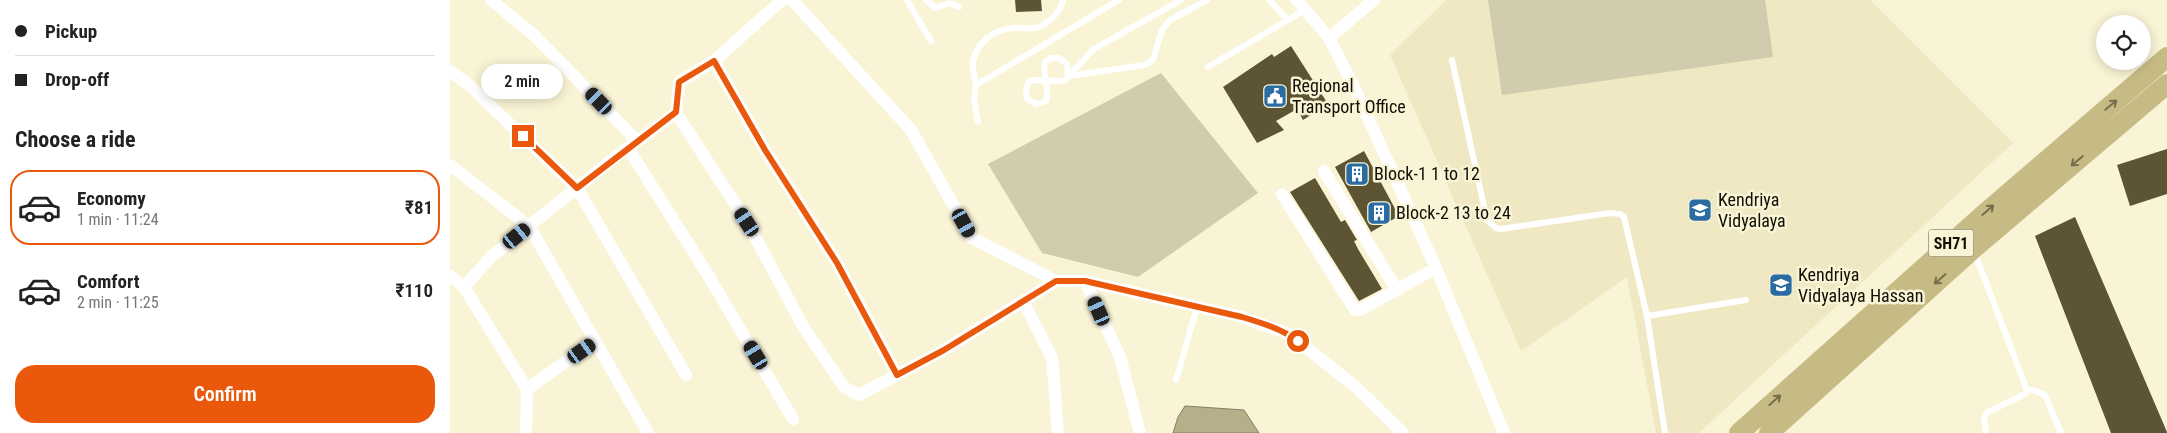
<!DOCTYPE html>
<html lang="en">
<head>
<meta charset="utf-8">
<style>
	body { margin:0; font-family:"Roboto Condensed",sans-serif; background:#f2f2f2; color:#222; height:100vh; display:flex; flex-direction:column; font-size:19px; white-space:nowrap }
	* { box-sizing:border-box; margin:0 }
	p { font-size:16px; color:#767676 }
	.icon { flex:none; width:28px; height:28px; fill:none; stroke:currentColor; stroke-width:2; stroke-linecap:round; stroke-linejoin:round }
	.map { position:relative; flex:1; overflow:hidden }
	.panel { display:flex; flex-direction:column; background:#fff; width:450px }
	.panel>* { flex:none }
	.top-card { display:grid; align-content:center; height:110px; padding:0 15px; background:#fff }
	.controls { position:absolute; left:1646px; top:15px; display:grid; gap:10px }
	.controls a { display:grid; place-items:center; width:55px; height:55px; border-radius:50%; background:#fff; box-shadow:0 2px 12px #0003; font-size:25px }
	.end { position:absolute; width:22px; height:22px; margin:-11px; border:6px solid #ea580c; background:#fff; box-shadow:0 0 0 2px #fff }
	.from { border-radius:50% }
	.bubble { position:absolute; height:35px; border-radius:18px; background:#fff; box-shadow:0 2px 12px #0003; font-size:16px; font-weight:600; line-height:35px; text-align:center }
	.car { position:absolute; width:15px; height:30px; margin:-15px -8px; border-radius:6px; box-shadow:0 0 4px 1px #0007; background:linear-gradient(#222 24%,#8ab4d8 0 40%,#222 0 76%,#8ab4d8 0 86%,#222 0) }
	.top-card b { display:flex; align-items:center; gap:18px; height:48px; font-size:19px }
	.top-card b+b { border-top:1px solid #e0e0e0 }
	.top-card i { width:12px; height:12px; background:#222 }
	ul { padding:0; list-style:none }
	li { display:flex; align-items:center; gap:15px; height:75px; margin:0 10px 8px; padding:0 5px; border:2px solid transparent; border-radius:20px }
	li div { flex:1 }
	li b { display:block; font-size:19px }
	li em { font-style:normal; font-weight:600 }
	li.active { border-color:#ea580c }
	li>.icon { width:45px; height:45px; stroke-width:1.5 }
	h2 { padding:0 15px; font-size:22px; line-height:60px }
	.cta { display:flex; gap:10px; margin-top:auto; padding:10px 15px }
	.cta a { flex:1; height:58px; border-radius:20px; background:#ea580c; color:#fff; font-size:20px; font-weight:600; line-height:58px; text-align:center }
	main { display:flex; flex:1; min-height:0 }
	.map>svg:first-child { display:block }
</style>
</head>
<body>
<main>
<section class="panel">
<div class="top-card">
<b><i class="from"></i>Pickup</b>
<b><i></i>Drop-off</b>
</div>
<h2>Choose a ride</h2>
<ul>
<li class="active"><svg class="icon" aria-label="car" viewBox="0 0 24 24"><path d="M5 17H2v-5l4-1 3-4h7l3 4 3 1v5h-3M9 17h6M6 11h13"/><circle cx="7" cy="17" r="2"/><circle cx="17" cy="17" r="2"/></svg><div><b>Economy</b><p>1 min · 11:24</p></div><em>₹81</em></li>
<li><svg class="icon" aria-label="car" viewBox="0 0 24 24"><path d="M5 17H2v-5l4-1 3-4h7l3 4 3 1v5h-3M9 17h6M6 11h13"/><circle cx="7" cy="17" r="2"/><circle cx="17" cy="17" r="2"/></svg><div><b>Comfort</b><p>2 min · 11:25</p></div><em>₹110</em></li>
</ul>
<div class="cta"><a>Confirm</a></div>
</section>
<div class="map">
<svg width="1717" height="433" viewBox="0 0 1717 433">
	<rect width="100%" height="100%" fill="#faf4d6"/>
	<path fill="#efe8c3" d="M996,0H1420L1563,143L1249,433H1206L1177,277L1071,351L940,55Z"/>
	<path fill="#d2ccae" d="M1038,0H1315L1323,57L1052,95Z
		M711,73L808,193L688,277L592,253L538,164Z"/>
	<path fill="#b7af8a" stroke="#857f62" d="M735,406L794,410L809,433H723L728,417Z"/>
	<path fill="#5c5432" d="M565,0H591L592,11L566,12Z
		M841,46L878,104L853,120L847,109L826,121L834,130L807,143L773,87L822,54L824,57Z
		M1717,149V194L1680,206L1667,165Z
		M914,151L949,216L921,232L885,167Z
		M865,178L891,222L895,220L907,240L904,241L908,249L932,289L909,301L840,192Z
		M1625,217L1717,432V433H1661L1585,236Z"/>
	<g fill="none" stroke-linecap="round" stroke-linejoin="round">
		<path stroke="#fff" stroke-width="6" d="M457,0L481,41
			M476,0L485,8L500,3L509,7
			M613,0C611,12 596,27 584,28C577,29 571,27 564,28C545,29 526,42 523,62C522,69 525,78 526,85L669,0
			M819,0L837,19
			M1002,60L1037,220L1046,228L1051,229L1160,213L1170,214L1174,217L1197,316L1215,433
			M758,67L855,10
			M618,76L617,64L609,58H601L595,62C592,76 600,87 596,101L587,104L577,99L576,90L579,81C591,78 601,82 614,81L644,49L731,0
			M619,76L694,65L703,60L712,30L720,20L757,0
			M526,85L524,100L528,122
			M1524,251L1577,390L1575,394L1538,412L1534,418L1536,433
			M1197,316L1296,300
			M726,380L747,307
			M1577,390H1583L1595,395L1611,433"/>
		<path stroke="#fff" stroke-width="12" d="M41,0L85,36L187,141
			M342,0L461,130L522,238L606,281H635L670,357L690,433
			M847,0L879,38L904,87L986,268L1054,433
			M879,38L924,0
			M264,61L332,0
			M0,71L19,85L127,188L236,375
			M226,113L229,82L264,61L315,150L387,263L447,375
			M178,148L258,275L343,419
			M0,165L79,226L198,433
			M874,171L947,290
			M832,194L905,310L912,309L986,268
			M0,276L14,287
			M635,281L792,317L839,334L906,387L953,433
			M573,301L602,358L608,433
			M77,389L145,341
			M76,433L77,389L14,287L42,256L164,158L226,113L297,222L354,328L394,387L409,395L494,350L606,281"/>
		<path stroke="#c7bb85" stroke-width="20" d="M1289,433L1532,216L1717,57
			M1319,433L1523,249L1717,84"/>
	</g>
	<defs><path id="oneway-shaft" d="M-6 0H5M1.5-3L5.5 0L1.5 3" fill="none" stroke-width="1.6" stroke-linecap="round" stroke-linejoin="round" transform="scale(1.25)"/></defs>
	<g stroke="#756e4c">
		<use href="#oneway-shaft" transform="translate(1661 105) rotate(-40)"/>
		<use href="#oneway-shaft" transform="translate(1627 161) rotate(140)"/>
		<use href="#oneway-shaft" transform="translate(1538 210) rotate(-41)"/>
		<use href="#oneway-shaft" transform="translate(1490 279) rotate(138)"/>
		<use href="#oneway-shaft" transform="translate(1325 400) rotate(-42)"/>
	</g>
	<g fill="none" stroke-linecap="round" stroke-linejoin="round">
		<path stroke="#ea580c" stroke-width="6" d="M73,136L127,188L226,112L229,82L264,61L315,150L387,263L447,375L494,350L606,281H635L792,317C812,323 832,329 848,341"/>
	</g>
	<defs>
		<g id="civic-square" transform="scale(1.25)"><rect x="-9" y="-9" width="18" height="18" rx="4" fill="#2a6ca2" stroke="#faf4d6"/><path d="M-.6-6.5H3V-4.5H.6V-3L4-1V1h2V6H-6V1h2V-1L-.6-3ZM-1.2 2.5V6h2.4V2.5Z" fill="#fff"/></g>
		<g id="building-square" transform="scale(1.25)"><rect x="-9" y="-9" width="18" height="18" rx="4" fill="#2a6ca2" stroke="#faf4d6"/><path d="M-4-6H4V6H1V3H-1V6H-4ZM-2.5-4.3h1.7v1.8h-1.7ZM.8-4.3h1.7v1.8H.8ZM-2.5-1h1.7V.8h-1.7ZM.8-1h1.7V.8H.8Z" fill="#fff"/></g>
		<g id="school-square" transform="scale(1.25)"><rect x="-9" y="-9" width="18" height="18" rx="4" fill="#2a6ca2" stroke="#faf4d6"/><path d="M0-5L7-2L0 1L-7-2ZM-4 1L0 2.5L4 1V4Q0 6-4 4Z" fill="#fff"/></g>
	</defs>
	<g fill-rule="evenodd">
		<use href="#civic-square" x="825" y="96"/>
		<use href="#building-square" x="907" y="174"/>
		<use href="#school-square" x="1250" y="210"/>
		<use href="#building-square" x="929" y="213"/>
		<use href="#school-square" x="1331" y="285"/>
	</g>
	<g text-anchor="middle" stroke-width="5" stroke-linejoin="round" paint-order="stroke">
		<rect fill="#faf4d6" stroke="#575444" stroke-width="1" x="1478.5" y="229.5" width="45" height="27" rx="4"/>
		<g font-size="16" font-weight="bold" fill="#110f06">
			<text x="1501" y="249">SH71</text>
		</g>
		<g font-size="18" fill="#110f06" stroke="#faf4d6" text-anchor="start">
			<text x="842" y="92">Regional<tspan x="842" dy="21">Transport Office</tspan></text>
			<text x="924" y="180">Block-1 1 to 12</text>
			<text x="1268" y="206">Kendriya<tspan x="1268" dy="21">Vidyalaya</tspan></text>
			<text x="946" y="219">Block-2 13 to 24</text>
			<text x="1348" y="281">Kendriya<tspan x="1348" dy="21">Vidyalaya Hassan</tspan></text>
		</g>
	</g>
</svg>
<div class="controls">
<a><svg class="icon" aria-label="locate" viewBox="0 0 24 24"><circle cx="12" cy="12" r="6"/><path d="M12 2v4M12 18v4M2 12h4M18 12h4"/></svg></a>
</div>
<i class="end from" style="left:848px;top:341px"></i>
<i class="end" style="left:73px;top:136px"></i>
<div class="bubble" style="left:31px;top:64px;width:82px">2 min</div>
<i class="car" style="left:149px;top:101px;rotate:316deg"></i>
<i class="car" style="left:297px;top:222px;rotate:327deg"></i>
<i class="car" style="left:514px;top:223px;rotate:151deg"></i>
<i class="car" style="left:67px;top:236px;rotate:51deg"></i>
<i class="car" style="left:649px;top:311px;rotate:336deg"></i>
<i class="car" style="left:132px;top:351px;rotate:55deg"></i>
<i class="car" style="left:306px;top:355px;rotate:329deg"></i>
</div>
</main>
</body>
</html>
